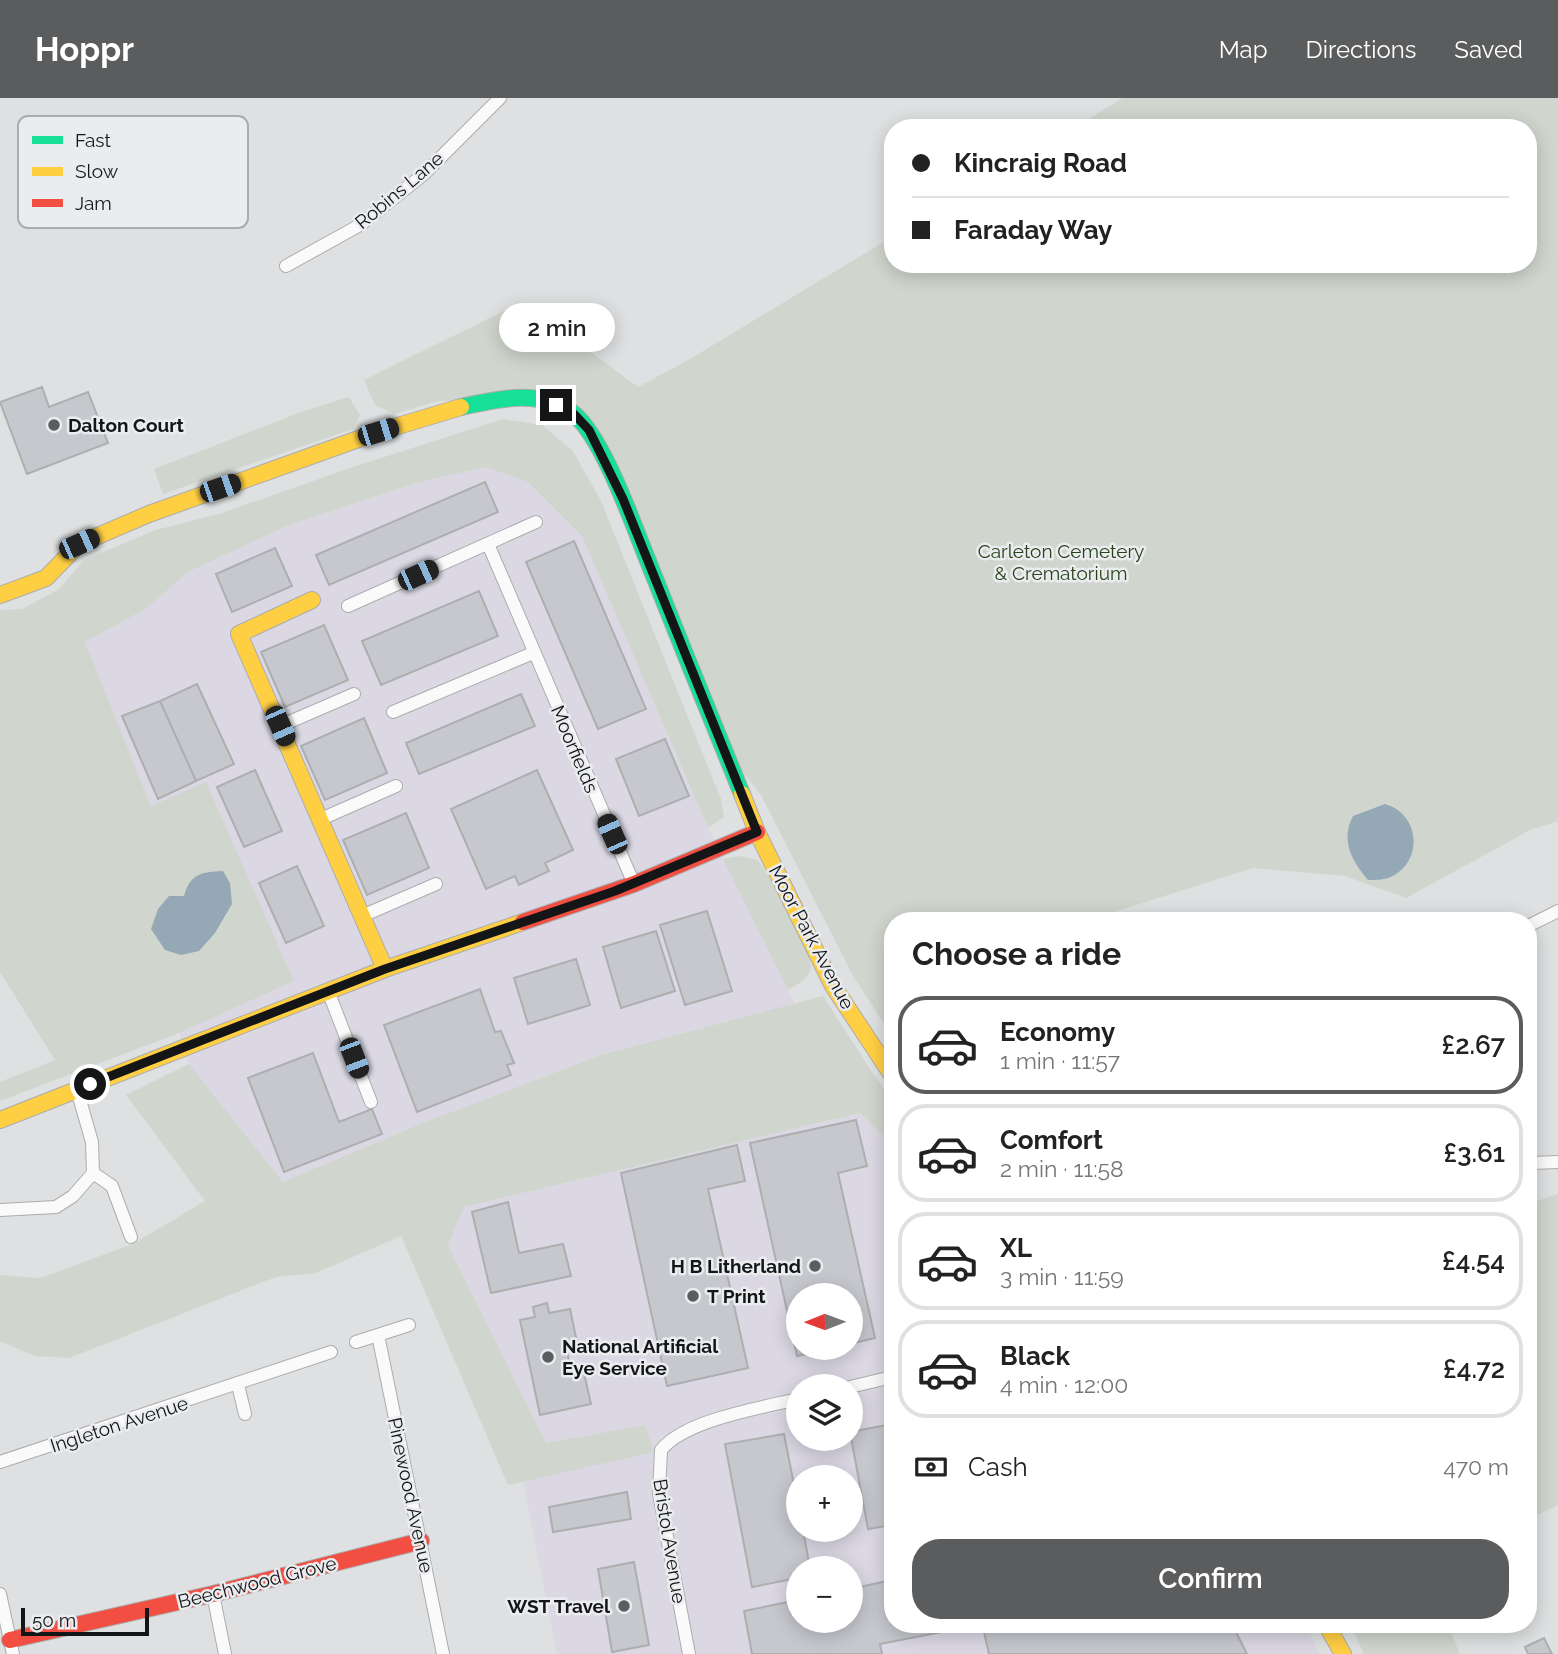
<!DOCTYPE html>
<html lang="en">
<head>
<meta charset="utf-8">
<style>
	body { margin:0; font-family:Raleway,sans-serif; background:#f2f2f2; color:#222; height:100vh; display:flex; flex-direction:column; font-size:26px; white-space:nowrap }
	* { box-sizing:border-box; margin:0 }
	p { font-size:23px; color:#767676 }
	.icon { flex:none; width:38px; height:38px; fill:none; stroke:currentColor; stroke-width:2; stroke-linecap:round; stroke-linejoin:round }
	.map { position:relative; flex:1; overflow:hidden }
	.drawer { position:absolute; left:884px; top:814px; width:653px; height:721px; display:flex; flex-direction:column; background:#fff; border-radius:28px; box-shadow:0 4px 18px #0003 }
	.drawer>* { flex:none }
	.banner { position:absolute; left:884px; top:21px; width:653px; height:154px; border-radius:28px; box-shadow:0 4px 18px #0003; display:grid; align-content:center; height:154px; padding:0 28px; background:#fff }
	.needle { width:46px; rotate:269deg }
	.buttons { position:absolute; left:786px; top:1185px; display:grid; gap:14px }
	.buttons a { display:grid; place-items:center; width:77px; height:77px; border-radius:50%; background:#fff; box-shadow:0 4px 18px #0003; font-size:35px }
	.scale { position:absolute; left:21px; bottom:18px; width:128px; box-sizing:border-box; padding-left:7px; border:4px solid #141516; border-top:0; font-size:19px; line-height:24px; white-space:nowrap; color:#141516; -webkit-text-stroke:5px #ebecf0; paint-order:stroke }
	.end { position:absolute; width:32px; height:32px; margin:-16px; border:9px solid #141516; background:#fff; box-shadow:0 0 0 4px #fff }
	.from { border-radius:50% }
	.bubble { position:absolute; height:49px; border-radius:24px; background:#fff; box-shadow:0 4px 18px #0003; font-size:23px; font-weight:600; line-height:49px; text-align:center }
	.car { position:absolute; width:21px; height:42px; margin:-21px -10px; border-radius:9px; box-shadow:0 0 5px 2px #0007; background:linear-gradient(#222 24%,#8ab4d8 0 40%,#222 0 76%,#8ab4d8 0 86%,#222 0) }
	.banner b { display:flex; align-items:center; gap:24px; height:66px; font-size:26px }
	.banner b+b { border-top:2px solid #e0e0e0 }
	.banner i { width:18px; height:18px; background:#222 }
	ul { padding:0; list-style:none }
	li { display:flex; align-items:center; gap:21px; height:98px; margin:0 14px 10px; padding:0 14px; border:4px solid #e0e0e0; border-radius:28px }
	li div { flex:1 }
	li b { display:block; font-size:26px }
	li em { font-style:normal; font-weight:600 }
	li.active { border-color:#5b5c5d }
	li>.icon { width:63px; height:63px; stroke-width:1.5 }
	h2 { padding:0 28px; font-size:32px; line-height:84px }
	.pay { display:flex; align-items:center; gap:18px; height:77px; padding:0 28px; font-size:26px }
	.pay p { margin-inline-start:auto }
	.cta { display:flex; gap:14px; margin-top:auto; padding:14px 28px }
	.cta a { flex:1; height:80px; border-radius:28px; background:#5b5c5d; color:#fff; font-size:28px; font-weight:600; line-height:80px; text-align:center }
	header { display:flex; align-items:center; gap:42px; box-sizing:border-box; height:98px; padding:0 35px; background:#5b5c5d; color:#fff }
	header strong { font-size:33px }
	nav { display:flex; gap:38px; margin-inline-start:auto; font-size:24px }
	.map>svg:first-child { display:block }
</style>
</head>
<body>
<header>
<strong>Hoppr</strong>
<nav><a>Map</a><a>Directions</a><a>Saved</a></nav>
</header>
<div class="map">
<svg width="1558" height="1556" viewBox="0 0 1558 1556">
	<rect width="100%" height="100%" fill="#dfe0e1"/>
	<path fill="#dbd8e4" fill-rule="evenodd" d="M486,369L528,384L582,438L708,730L795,906L601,957L425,1024L283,1084L189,966L179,935L294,883L206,685L151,709L85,544L147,510L188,474L291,426L416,385Z
		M860,1015L892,1047V1526H1305L1320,1556H557L523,1383L653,1354L645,1327L546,1346L448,1147L464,1109ZM798,1197H850V1250H798ZM798,1288H850V1340H798ZM798,1379H850V1432H798ZM798,1470H850V1522H798Z"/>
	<path fill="#d0d6cd" d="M1123,0H1558V723L1530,732L1406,800L1345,778L1253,770L1114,814L1119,822H892V938L853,878L761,697L726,653L623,401L574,316L498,301L438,303L394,316L375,307L364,282L510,210C558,229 597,258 638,289L690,261L892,139V166H1528V30H1074Z
		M349,299L360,317L353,331L163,396L154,371L301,314Z
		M503,321L542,327L573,353L601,403L721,701L724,719L708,730L582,438L528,384L486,369L416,385L291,426L188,474L147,510L85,544L151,708L206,684L294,883L179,935L0,1003V984L55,962L0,874V512L22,511L58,492L84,462L156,432L222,415L350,370Z
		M739,758L758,762C769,777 813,854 811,870C809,881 797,887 788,892L723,761Z
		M823,898L872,974L892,1001V1047L860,1015L464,1109L448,1147L546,1345L645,1327L654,1354L508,1387L401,1138L316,1175L276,1179L69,1260L35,1258L0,1243V1177L40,1180L133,1146L205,1103L126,997L189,966L283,1084L425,1024L601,957Z
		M1558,1096V1407L1528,1421V1106Z
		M1350,1526H1447L1460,1556H1364Z"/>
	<path fill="#94a8b6" d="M1385,706C1420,716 1424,763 1391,779C1384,782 1375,782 1368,782C1352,763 1340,743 1353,718Z
		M223,773L230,785L232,806L215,835L199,853L181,857L165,852L151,831L158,811L169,798H184C190,776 201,774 223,773Z"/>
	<path fill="#c6c8ce" stroke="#adaeaf" stroke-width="2" d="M42,289L49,309L88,294L108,345L27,376L0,304Z
		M485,384L498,414L329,487L316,457Z
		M574,443L646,611L598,631L526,464Z
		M275,450L292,488L232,514L216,476Z
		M479,493L498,538L381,587L362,543Z
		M324,527L348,582L285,609L261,554Z
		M197,586L234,666L196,683L160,603Z
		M521,596L535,628L419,676L406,645Z
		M160,603L196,683L158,701L122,618Z
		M364,620L387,675L325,702L301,648Z
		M665,641L689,698L639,718L616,661Z
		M255,672L282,733L244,749L217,689Z
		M537,672L573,752L545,765L549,773L519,787L515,778L486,791L451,711Z
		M406,715L429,770L367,797L343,742Z
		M297,768L324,828L286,845L259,785Z
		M707,813L732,893L685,907L660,827Z
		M656,833L675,893L621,910L603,849Z
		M576,861L590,907L528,926L514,880Z
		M480,891L495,934L501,933L514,965L507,967L511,977L417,1014L384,927Z
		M313,955L339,1024L372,1011L382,1036L284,1074L248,980Z
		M856,1022L867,1068L838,1075L875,1240L850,1246V1197H798V1250H835L797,1258L750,1045Z
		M737,1047L745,1083L708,1091L748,1270L667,1288L621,1075Z
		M508,1104L519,1155L563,1146L571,1178L491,1195L472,1114Z
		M547,1205L549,1215L570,1211L577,1244L566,1247L571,1273L583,1271L591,1306L540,1317L520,1222L535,1219L533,1209Z
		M892,1326V1427L868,1431L850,1334Z
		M784,1336L798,1407V1432H803L810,1470H798V1480L752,1489L725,1346Z
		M627,1394L631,1421L553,1434L549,1409Z
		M634,1464L649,1547L612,1554L598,1471Z
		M892,1482V1526L977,1527L880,1546L882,1556H752L744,1513L798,1502V1522H850V1491Z
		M1000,1526H1232L1247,1556H989L984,1534Z
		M1544,1540L1552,1556H1528L1525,1549Z"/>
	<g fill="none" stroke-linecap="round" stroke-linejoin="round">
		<g stroke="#abacad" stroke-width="14">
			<path id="street" d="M286,168L360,127L424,76L500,0
				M488,446L634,786
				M348,508L536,424
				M393,614L533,555
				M280,628L354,596
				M321,721L396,688
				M362,818L436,786
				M1528,828L1558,813
				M328,893L371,1004
				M1531,1065L1558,1064
				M93,1075L112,1088L131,1139
				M0,1112L56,1109L73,1098L93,1075L92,1044L77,992
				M378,1237L443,1556
				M356,1244L409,1227
				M238,1287L245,1316
				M850,1289L892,1279
				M0,1364L331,1254
				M0,1496L13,1556
				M213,1496L225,1556
				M689,1556L659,1396L661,1352C685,1322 760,1310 798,1301"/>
		</g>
		<g stroke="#abacad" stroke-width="18">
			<path id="fast" d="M461,309C497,301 542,290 574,316C603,340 633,426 648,463C679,541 710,618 742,696"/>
		</g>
		<g stroke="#abacad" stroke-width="18">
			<path id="slow" d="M0,497L46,480L79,446L149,416L378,334L461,309
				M312,502L239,536L385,871
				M742,696L757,734L833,888L892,977
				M0,1022L385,871L523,824
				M1326,1526L1343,1556"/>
		</g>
		<g stroke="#abacad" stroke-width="18">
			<path id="jam" d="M523,824L634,786L757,734
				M10,1542L213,1496L421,1443"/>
		</g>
		<use href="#street" stroke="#fafafa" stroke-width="12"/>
		<use href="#fast" stroke="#16e098" stroke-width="16"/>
		<use href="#slow" stroke="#ffcf43" stroke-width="16"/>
		<use href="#jam" stroke="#f24e42" stroke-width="16"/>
	</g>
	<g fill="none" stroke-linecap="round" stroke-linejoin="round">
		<path stroke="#141516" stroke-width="9" d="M90,986L385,871L615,793L757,734L623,401L589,332L574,316L556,307"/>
	</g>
	<g fill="#5b5c5d" stroke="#ebecf0" stroke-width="2.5">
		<circle cx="54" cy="327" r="7"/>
		<circle cx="815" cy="1168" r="7"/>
		<circle cx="693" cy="1198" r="7"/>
		<circle cx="548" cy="1259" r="7"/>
		<circle cx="624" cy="1508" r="7"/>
	</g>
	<g text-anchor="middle" stroke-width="5" stroke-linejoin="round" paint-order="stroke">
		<g font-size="19" fill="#141516" stroke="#ebecf0">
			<text transform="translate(399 92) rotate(-40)" y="7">Robins Lane</text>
			<text transform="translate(575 651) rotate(67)" y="7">Moorfields</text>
			<text transform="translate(812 839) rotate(62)" y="7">Moor Park Avenue</text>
			<text transform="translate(119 1326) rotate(-18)" y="7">Ingleton Avenue</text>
			<text transform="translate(411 1397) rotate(78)" y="7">Pinewood Avenue</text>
			<text transform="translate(670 1443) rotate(81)" y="7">Bristol Avenue</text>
			<text transform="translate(257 1484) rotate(-14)" y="7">Beechwood Grove</text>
		</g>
		<g font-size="19" font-weight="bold" fill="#141516" stroke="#ebecf0" text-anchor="start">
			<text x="68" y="334">Dalton Court</text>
			<text x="801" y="1175" text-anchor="end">H B Litherland</text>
			<text x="707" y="1205">T Print</text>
			<text x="562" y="1255">National Artificial<tspan x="562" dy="22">Eye Service</tspan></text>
			<text x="610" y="1515" text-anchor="end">WST Travel</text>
		</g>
		<g font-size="19" fill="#284319" stroke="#ebecf0">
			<text x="1061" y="460">Carleton Cemetery<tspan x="1061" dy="22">&amp; Crematorium</tspan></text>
		</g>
	</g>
	<rect x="18" y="18" width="230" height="112" rx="10" fill="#ebecf0" stroke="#aaacaf" stroke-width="2"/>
	<rect x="32" y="38" width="31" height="8" fill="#16e098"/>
	<rect x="32" y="69" width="31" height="9" fill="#ffcf43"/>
	<rect x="32" y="101" width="31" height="8" fill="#f24e42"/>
	<g font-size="19" fill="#141516">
		<text x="75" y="49">Fast</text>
		<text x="75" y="80">Slow</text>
		<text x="75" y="112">Jam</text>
	</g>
</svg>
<div class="buttons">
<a><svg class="needle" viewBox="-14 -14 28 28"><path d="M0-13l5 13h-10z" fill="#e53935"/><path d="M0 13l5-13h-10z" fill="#767676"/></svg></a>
<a><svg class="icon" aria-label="layers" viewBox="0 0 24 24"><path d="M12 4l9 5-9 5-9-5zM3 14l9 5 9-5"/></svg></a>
<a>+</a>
<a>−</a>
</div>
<div class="scale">50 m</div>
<i class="end from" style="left:90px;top:986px"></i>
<i class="end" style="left:556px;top:307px"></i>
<div class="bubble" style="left:499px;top:205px;width:116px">2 min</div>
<i class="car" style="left:378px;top:334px;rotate:73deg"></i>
<i class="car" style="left:220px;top:390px;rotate:71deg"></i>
<i class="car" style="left:79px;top:446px;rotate:66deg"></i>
<i class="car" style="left:418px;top:477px;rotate:66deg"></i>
<i class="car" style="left:280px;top:628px;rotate:156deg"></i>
<i class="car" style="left:612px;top:736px;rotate:336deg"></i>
<i class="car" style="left:354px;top:960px;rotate:159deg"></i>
<div class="banner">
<b><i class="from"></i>Kincraig Road</b>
<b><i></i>Faraday Way</b>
</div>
<section class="drawer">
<h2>Choose a ride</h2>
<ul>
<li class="active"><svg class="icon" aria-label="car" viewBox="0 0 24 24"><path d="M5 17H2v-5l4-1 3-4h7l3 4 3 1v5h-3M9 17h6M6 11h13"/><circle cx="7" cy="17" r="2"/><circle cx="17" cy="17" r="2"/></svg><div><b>Economy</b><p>1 min · 11:57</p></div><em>£2.67</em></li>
<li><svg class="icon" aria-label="car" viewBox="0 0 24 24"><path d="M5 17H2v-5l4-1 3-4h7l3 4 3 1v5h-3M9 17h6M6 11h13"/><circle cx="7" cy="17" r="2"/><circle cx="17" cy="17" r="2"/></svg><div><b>Comfort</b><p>2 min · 11:58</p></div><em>£3.61</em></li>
<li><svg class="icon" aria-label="car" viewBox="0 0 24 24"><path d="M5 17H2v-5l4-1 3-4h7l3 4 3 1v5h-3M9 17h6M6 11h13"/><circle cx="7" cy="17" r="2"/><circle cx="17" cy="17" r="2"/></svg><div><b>XL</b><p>3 min · 11:59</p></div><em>£4.54</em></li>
<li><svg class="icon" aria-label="car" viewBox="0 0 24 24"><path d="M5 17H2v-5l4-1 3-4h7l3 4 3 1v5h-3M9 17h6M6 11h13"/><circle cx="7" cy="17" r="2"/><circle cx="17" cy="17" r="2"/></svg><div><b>Black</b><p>4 min · 12:00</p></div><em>£4.72</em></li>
</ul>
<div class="pay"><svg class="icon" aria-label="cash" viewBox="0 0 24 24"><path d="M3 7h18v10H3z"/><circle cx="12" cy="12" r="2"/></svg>Cash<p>470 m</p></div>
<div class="cta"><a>Confirm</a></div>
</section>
</div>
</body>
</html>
